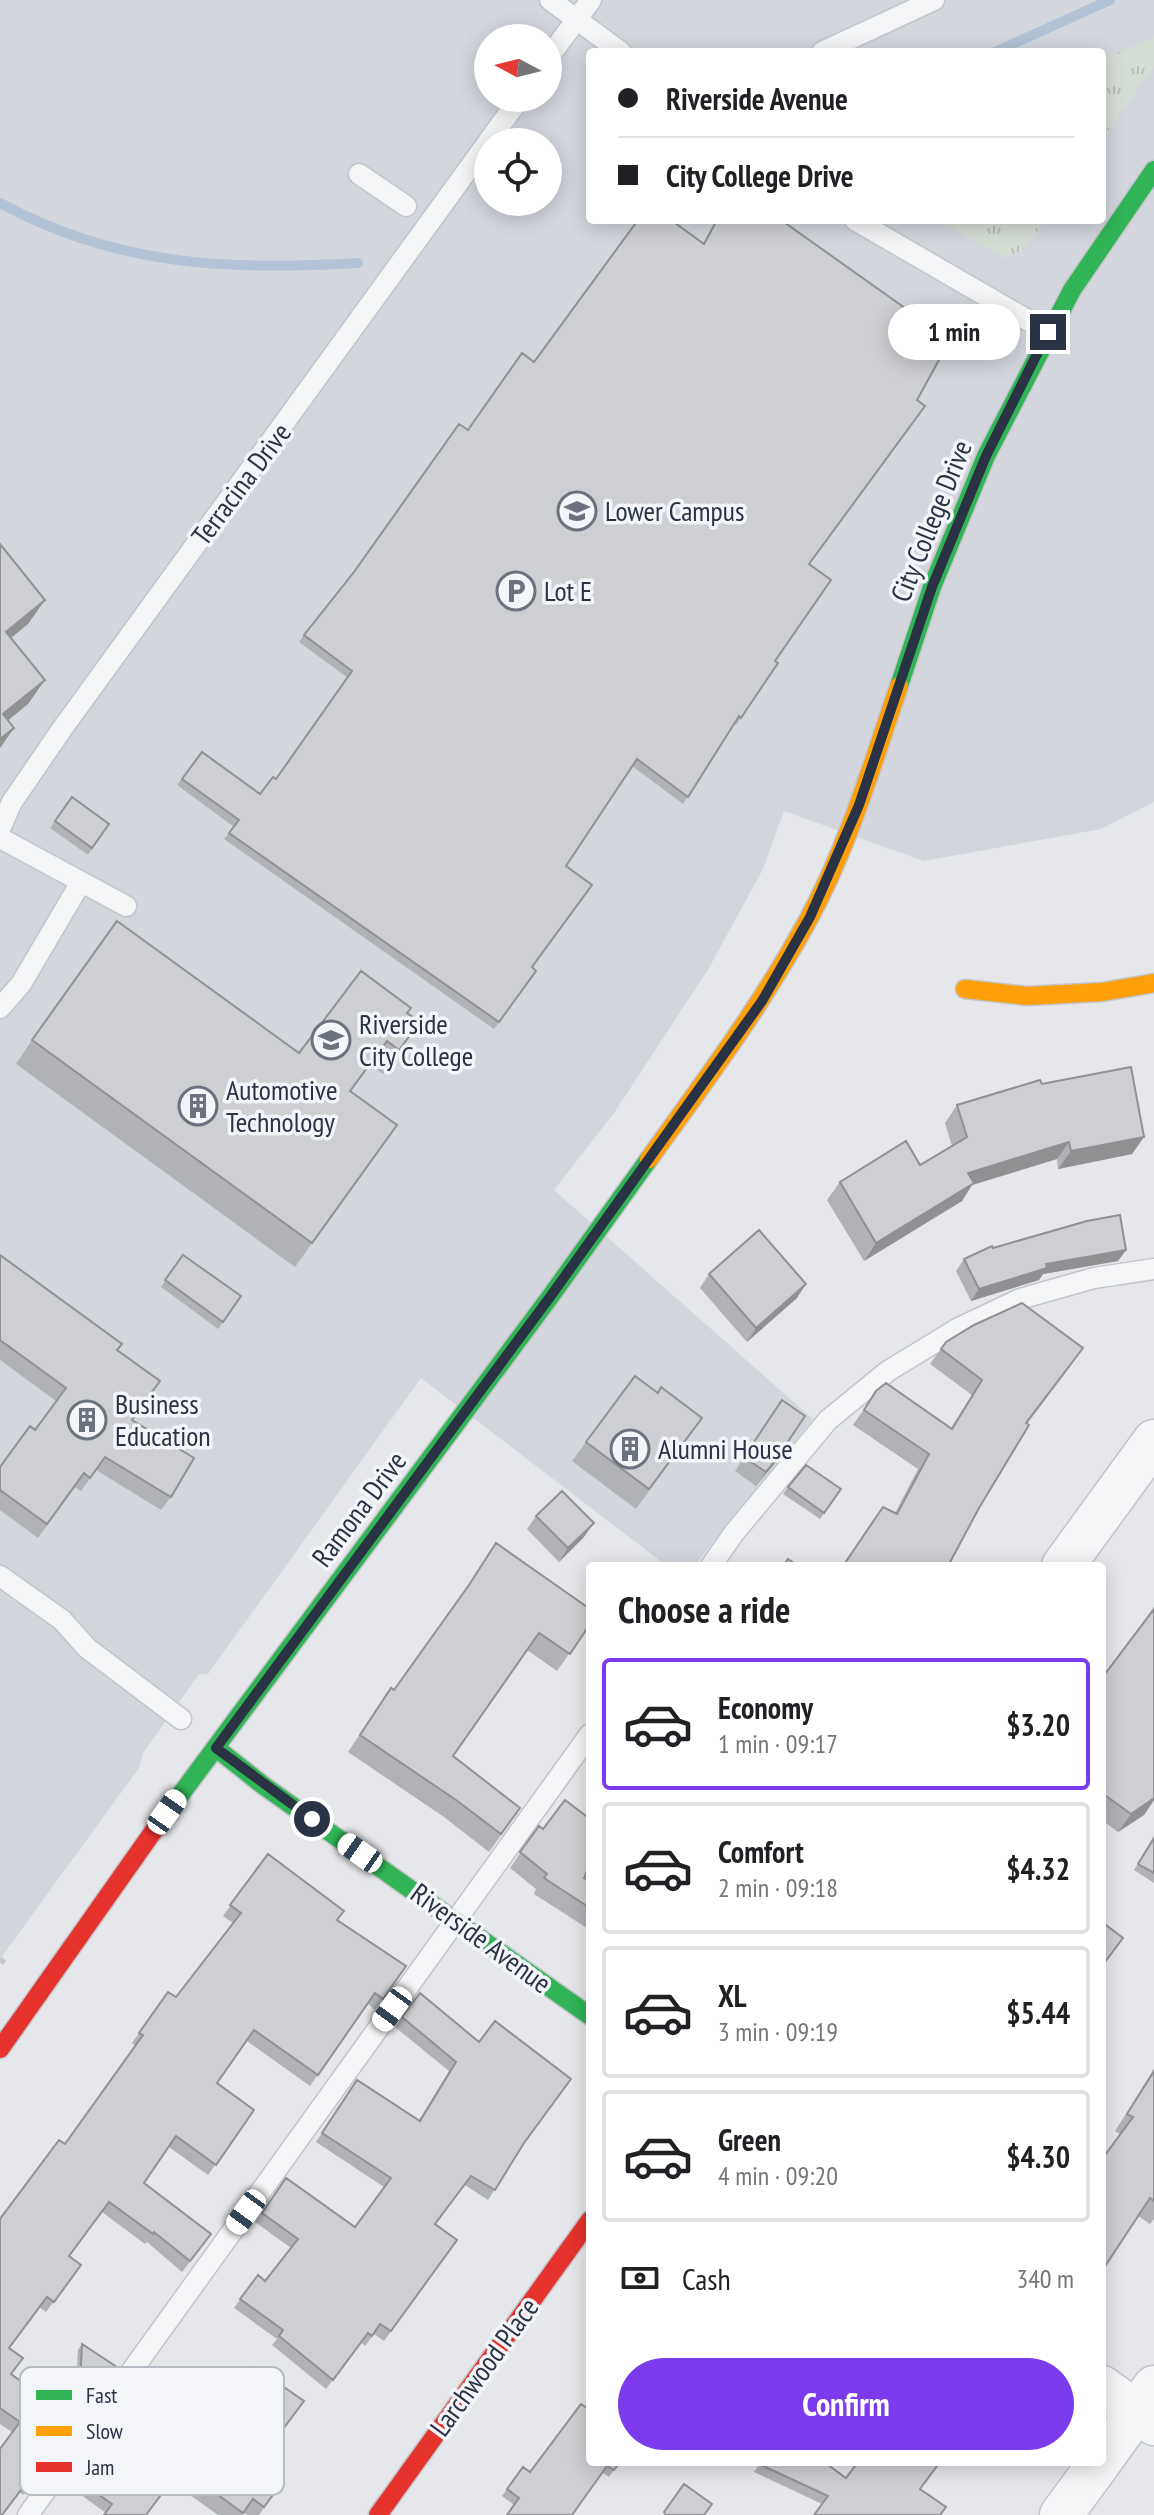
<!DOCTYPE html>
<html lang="en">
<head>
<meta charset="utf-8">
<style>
	body { margin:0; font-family:"PT Sans Narrow",sans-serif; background:#f6f6f6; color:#202124; height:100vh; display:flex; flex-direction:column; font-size:30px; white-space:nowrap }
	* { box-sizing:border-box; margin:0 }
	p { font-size:26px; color:#757577 }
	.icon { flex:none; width:44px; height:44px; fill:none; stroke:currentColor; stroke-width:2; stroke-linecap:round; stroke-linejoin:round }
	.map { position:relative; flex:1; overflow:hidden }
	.panel { position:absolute; left:586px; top:1562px; width:520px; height:904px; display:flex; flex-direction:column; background:#fff; border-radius:8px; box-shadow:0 4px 20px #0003 }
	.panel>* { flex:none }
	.banner { position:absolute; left:586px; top:48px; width:520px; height:176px; border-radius:8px; box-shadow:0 4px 20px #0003; display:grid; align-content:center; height:176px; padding:0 32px; background:#fff }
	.needle { width:52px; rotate:277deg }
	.tools { position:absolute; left:474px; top:24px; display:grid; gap:16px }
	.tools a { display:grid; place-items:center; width:88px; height:88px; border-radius:50%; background:#fff; box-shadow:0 4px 20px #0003; font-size:40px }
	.end { position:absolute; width:36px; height:36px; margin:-18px; border:10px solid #2a3344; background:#fff; box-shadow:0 0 0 4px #fff }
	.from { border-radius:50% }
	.bubble { position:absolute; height:56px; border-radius:28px; background:#fff; box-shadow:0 4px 20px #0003; font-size:26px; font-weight:600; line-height:56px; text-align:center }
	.car { position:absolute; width:24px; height:48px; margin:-24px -12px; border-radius:10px; box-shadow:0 0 6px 2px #0007; background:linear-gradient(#fff 24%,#345 0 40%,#fff 0 76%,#345 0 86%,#fff 0) }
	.banner b { display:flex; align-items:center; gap:28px; height:76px; font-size:30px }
	.banner b+b { border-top:2px solid #e0e0e0 }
	.banner i { width:20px; height:20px; background:#202124 }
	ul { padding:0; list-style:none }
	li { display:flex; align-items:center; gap:24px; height:132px; margin:0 16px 12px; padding:0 16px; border:4px solid #e0e0e0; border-radius:8px }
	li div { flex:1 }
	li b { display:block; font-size:30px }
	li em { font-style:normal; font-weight:600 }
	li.active { border-color:#7c3aed }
	li>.icon { width:72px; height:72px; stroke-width:1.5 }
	h2 { padding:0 32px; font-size:36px; line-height:96px }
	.pay { display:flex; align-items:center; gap:20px; height:88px; padding:0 32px; font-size:30px }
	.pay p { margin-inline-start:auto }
	.cta { display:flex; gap:16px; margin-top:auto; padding:16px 32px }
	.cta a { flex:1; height:92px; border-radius:48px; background:#7c3aed; color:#fff; font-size:32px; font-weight:600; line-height:92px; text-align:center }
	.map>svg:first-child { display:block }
</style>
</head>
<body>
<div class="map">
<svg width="1154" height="2515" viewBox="0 0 1154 2515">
	<defs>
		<pattern id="grass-tufts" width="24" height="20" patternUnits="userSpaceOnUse" patternTransform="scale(2)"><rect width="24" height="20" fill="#d5ded5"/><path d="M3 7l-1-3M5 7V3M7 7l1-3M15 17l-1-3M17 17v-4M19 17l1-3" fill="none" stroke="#b7bfb8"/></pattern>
	</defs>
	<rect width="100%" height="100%" fill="#e5e7ea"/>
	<path fill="#d3d6dd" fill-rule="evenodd" d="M0,0H1154V802L1101,829L924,861L784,811L763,869L709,968L614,1113L554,1190L813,1419L694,1566H667L421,1378L208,1674H199L143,1753L139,1768L0,1959ZM488,38H548V98H488ZM590,52H1102V220H590ZM488,142H548V202H488Z"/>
	<path fill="url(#grass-tufts)" d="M1154,37V67L1102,140V59Z
		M939,220H1045L1025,248L1005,259Z"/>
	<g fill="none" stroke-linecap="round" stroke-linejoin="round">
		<path stroke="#b3c2d5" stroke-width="10" d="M995,52L1110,0
			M0,203C118,267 228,270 358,263"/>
		<g stroke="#c3c5c8" stroke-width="23">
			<path id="lane" d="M550,0L621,52
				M822,52L934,0
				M548,58L591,0
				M488,142L520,98
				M359,174L406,206
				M855,220L1048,332
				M0,829L12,802L62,729L488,142
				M0,838L126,906
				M0,1008L21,984L81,882
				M711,1566L734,1533L828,1420L888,1371L957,1329L1020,1299L1094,1278L1154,1269
				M0,1576L62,1620L87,1648L181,1719
				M28,2515L590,1734"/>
		</g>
		<g stroke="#c3c5c8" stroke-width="45">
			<path id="street" d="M1063,1566L1154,1441
				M1102,2387L1154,2424
				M1102,2459L1154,2387
				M1061,2515L1100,2462"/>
		</g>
		<g stroke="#c3c5c8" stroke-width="21">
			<path id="fast" d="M899,686L932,587L986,456L1072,290L1154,170
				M216,1748L264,1786L590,2016
				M155,1829L550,1297L649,1159"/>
		</g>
		<g stroke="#c3c5c8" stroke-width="21">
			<path id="slow" d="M965,989L1027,996L1102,992L1154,983
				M649,1159C705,1081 762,1005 808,920C848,847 872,765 899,686"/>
		</g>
		<g stroke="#c3c5c8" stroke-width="21">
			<path id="jam" d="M0,2049L155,1829
				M378,2515L590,2220"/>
		</g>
		<path stroke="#c6c8cd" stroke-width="5" stroke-dasharray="6 6" stroke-linecap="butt" d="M0,1959L5,1963"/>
		<use href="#lane" stroke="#f4f5f7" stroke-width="20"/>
		<use href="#street" stroke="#f4f5f7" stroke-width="42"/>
		<use href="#fast" stroke="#30b455" stroke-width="18"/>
		<use href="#slow" stroke="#ff9f0a" stroke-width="18"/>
		<use href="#jam" stroke="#e5322d" stroke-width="18"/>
	</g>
	<path fill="#b0b2b5" d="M716,220H781L809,564L775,661L778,663L736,725L735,724L683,804L632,766L566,866L532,967L536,971L494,1029L224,839L234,827L177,785L202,752L260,794L276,779L348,678L299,642L304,635L468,430L534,362L703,244Z
		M72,797L109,824L88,855L50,828Z
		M408,1013L420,1022L383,1074L370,1065L351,1091L397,1125L295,1267L16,1064L32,1040L299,1053Z
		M1042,1084L1144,1137L1132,1154L1058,1169L1057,1159L972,1185L962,1201L864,1261L827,1200L840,1182L920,1165L952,1146L945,1123L957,1105Z
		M993,1248L1126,1250L1118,1261L1043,1274L1039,1280L971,1301L956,1271L964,1259Z
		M0,1255L117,1350L132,1420L171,1497L161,1510L96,1470L81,1491L75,1487L38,1538L0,1510V1467L35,1430L56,1401L0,1360Z
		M183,1255L241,1296L218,1329L161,1287Z
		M709,1274L797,1298L747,1342L700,1288Z
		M946,1342L1072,1364L1027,1424L979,1508L948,1566L895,1513L918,1469L853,1425L866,1406L951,1428L972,1395L930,1364Z
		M782,1400L787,1443L789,1444L756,1486L735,1471Z
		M702,1418L636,1509L572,1461L586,1442Z
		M788,1487L841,1489L820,1519L783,1494Z
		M536,1516L584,1537L559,1562L527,1529Z
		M496,1543L590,1624L557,1671L527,1650L453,1756L520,1808L489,1852L444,1817L348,1752L391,1688L394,1690L459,1599Z
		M1154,1609V1800L1144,1815L1118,1832L1102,1820V1678Z
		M539,1826L584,1878L590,1881V1930L534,1894L536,1889L510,1868Z
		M1154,1838V1883L1134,1870Z
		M268,1854L337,1920L406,1966L375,2010L368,2004L310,2086L247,2041L217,2083L254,2110L208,2175L169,2147L144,2183L211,2234L182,2272L147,2242L145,2244L102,2212L69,2256L81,2265L46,2312L39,2307L10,2348L12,2374L74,2420L78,2350L82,2344L117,2367L45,2469L43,2468L23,2495L20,2492L12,2432L0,2424V2219L65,2144L135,2046L132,2043L168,1992L176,1997L233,1923L223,1916Z
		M420,1993L522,2146L488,2200L465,2185L435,2224L457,2240L384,2341L374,2334L365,2346L361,2342L326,2389L272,2345L277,2339L234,2308L258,2275L265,2281L291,2248L255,2222L286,2178L355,2227L384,2187L316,2142L357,2080L419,2120L449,2071L395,2027Z
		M1154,2069V2219L1150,2224L1138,2216L1120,2134L1115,2131Z
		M230,2370L270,2449L272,2474L283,2481L259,2515H247L244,2513L242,2515H218L183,2490L228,2427L202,2408Z
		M122,2407L189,2457L106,2513L66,2484Z
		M620,2462L609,2477L602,2472L514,2505L502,2496L523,2467L530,2472Z
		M761,2462L846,2478L940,2462L822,2504L754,2472Z"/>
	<path fill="#909193" d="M45,600L28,624L0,647L6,632Z
		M45,680L28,704L0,727L3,714Z
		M14,728L0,748V739Z
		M1144,1137L1132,1154L1058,1169L1071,1151Z
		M1069,1142L1057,1159L972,1185L962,1201L864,1261L876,1243L968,1173Z
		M1126,1250L1118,1261L1043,1274L1039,1280L971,1301L979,1289L1046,1264Z
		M806,1284L797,1298L747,1342L756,1328Z
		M789,1444L780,1457L756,1486L766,1472Z
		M594,1523L584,1537L559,1562L568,1548Z
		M1154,1798V1800L1144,1815L1118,1832L1131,1814Z"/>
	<path fill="#cdcfd2" stroke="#909193" stroke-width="2" d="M638,220H671L704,244L717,220H781L950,340L917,400L925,406L809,564L831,580L775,661L778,663L741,718L739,716L688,797L637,759L566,866L592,885L532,967L536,971L499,1022L229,833L239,820L182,779L202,752L260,794L273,777L276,779L352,671L304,635L354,572L459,424L468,430L522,353L534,362Z
		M0,544L45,600L6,632L45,680L3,714L14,728L0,739Z
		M72,797L109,824L92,848L55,821Z
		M117,921L299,1053L361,971L411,1008L407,1013L420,1022L399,1050L387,1041L350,1091L397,1125L312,1243L32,1040Z
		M1131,1067L1144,1137L1071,1151L1069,1142L968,1173L974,1183L876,1243L840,1182L906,1141L920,1165L967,1137L957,1105L1040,1080L1042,1084Z
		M1120,1215L1126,1250L1046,1264L1047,1268L979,1289L964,1259L992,1246L993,1248L1087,1221Z
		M759,1230L806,1284L756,1328L709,1274Z
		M0,1255L122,1344L117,1350L160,1381L132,1420L194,1458L171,1497L105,1457L90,1478L84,1473L47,1524L0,1490V1467L30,1426L35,1430L66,1388L0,1340Z
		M183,1255L241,1296L223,1322L165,1280Z
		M1022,1303L1083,1348L1026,1423L1029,1425L979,1508L948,1566H843L883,1507L897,1514L929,1454L864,1410L876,1391L886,1383L952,1429L982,1380L941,1349L946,1342L974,1325Z
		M635,1376L658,1393L661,1387L702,1418L649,1489L586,1442Z
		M782,1400L805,1416L787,1443L789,1444L766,1472L744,1457Z
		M806,1465L841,1489L824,1513L788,1487Z
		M562,1491L594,1523L568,1548L536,1516Z
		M496,1543L590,1609V1624L570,1654L539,1633L453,1756L520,1808L501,1834L456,1800L360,1735L391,1688L394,1690L469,1585Z
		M788,1559L798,1566H783Z
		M1154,1609V1798L1131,1814L1102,1793V1678Z
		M565,1800L590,1819V1863L584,1878L590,1881V1908L544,1878L547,1874L520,1852L539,1826L543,1829Z
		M1154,1838V1873L1138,1864Z
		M268,1854L344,1911L337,1920L406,1966L383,1999L375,1993L318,2075L254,2030L217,2083L254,2110L216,2165L176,2136L144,2183L211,2234L190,2261L154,2232L153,2234L109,2202L69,2256L81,2265L54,2302L47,2297L9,2348L23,2358L11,2374L78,2423L53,2458L51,2457L31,2484L27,2482L2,2515H0V2449L20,2422L0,2408V2219L59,2140L65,2144L143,2035L139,2033L168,1992L176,1997L241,1913L230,1905Z
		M1102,1922L1123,1938L1105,1962L1102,1959Z
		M420,1993L479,2042L495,2021L571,2079L524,2143L495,2190L471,2176L435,2224L457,2240L391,2331L380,2324L372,2336L368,2333L333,2380L279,2336L283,2330L240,2299L258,2275L265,2281L298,2239L262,2213L286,2178L355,2227L391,2178L322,2133L357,2080L420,2121L456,2062L402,2017Z
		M1154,2071V2201L1150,2198L1102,2271V2159L1133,2117L1127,2114Z
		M82,2344L117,2367L78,2423Z
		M255,2367L304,2401L269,2448L283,2458L272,2473L283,2481L264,2507L253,2499L243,2513L192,2476L238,2413L212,2394L230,2370L245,2381Z
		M581,2404L590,2410V2462H620L614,2470L607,2466L572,2515H507L519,2498L507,2489L523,2467L530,2472Z
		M122,2407L189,2457L146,2515H104L112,2504L72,2476Z
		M761,2462H824L846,2478L858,2462H940L920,2489L946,2507L940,2515H814L828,2496L759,2464Z
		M684,2484L712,2504L704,2515H666L664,2512Z"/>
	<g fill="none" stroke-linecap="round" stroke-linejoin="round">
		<path stroke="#2a3344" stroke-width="10" d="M312,1819L216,1748L550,1297L762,1001L810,917L859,805L932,587L986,456L1048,332"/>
	</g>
	<defs>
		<g id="school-ring" transform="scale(2)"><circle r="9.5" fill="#f3f5f9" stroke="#6b727e" stroke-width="1.5"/><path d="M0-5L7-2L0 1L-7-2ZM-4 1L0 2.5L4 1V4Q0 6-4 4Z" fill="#6b727e"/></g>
		<g id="parking-ring" transform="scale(2)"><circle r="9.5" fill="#f3f5f9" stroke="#6b727e" stroke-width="1.5"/><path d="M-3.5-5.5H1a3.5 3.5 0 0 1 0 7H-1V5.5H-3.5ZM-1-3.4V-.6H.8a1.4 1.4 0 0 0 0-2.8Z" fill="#6b727e"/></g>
		<g id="university-ring" transform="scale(2)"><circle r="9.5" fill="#f3f5f9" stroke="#6b727e" stroke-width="1.5"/><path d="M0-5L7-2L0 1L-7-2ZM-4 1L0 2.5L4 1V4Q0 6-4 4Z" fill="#6b727e"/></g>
		<g id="building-ring" transform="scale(2)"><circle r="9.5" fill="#f3f5f9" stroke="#6b727e" stroke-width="1.5"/><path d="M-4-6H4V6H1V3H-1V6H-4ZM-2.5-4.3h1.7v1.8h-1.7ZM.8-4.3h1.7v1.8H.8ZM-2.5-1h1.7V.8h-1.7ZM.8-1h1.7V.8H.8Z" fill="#6b727e"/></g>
	</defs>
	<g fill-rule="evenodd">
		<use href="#school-ring" x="577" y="511"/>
		<use href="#parking-ring" x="516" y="591"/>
		<use href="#university-ring" x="331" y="1040"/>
		<use href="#building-ring" x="198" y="1106"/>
		<use href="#building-ring" x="87" y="1420"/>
		<use href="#building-ring" x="630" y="1449"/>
	</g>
	<g text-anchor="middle" stroke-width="7" stroke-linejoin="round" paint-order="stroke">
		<g font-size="28" fill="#2a3344" stroke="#f3f5f9">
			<text transform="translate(241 484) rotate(-53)" y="10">Terracina Drive</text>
			<text transform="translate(931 521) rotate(-68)" y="10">City College Drive</text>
			<text transform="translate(359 1509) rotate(-53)" y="10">Ramona Drive</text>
			<text transform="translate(481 1938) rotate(36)" y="10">Riverside Avenue</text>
			<text transform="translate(484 2367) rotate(-54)" y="10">Larchwood Place</text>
		</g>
		<g font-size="28" fill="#2a3344" stroke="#f3f5f9" text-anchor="start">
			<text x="605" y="521">Lower Campus</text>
			<text x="544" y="601">Lot E</text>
			<text x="359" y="1034">Riverside<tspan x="359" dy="32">City College</tspan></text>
			<text x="226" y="1100">Automotive<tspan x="226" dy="32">Technology</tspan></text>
			<text x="115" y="1414">Business<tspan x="115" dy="32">Education</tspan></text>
			<text x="658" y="1459">Alumni House</text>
		</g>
	</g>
	<rect x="20" y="2367" width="264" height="128" rx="12" fill="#f3f5f9" stroke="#b7bbc3" stroke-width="2"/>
	<rect x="36" y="2390" width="36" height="10" fill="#30b455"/>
	<rect x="36" y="2426" width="36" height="10" fill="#ff9f0a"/>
	<rect x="36" y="2462" width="36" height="10" fill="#e5322d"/>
	<g font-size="22" fill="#2a3344">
		<text x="86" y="2403">Fast</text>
		<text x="86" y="2439">Slow</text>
		<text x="86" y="2475">Jam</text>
	</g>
</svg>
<div class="tools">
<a><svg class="needle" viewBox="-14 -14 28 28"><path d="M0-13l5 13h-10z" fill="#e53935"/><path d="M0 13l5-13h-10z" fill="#757577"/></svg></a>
<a><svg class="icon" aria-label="locate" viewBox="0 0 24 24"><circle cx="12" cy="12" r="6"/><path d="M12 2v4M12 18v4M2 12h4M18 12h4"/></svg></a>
</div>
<i class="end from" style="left:312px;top:1819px"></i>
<i class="end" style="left:1048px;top:332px"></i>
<div class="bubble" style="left:888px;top:304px;width:132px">1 min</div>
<i class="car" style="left:167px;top:1812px;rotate:35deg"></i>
<i class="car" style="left:360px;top:1853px;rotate:305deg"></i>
<i class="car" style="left:392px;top:2009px;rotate:216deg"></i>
<i class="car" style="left:246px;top:2212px;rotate:216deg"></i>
<div class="banner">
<b><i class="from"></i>Riverside Avenue</b>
<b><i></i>City College Drive</b>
</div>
<section class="panel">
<h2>Choose a ride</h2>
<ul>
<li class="active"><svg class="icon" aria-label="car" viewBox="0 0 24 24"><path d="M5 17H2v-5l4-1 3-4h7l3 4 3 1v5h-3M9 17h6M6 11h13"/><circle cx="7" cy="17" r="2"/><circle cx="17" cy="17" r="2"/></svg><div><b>Economy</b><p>1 min · 09:17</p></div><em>$3.20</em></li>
<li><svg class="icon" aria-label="car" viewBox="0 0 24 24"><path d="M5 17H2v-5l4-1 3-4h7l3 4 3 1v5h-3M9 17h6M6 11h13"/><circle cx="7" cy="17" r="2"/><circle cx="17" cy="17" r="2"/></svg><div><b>Comfort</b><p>2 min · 09:18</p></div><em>$4.32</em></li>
<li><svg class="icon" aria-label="car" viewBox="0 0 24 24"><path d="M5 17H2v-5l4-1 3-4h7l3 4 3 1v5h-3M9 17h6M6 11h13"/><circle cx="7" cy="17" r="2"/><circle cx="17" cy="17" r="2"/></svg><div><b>XL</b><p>3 min · 09:19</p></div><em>$5.44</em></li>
<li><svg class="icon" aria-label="car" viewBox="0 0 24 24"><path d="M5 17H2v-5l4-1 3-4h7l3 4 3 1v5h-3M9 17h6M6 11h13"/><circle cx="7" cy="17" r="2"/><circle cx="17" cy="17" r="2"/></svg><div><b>Green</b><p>4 min · 09:20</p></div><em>$4.30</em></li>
</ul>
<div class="pay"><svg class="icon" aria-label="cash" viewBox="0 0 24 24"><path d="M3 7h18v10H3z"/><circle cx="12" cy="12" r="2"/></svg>Cash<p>340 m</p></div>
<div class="cta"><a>Confirm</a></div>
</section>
</div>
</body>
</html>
